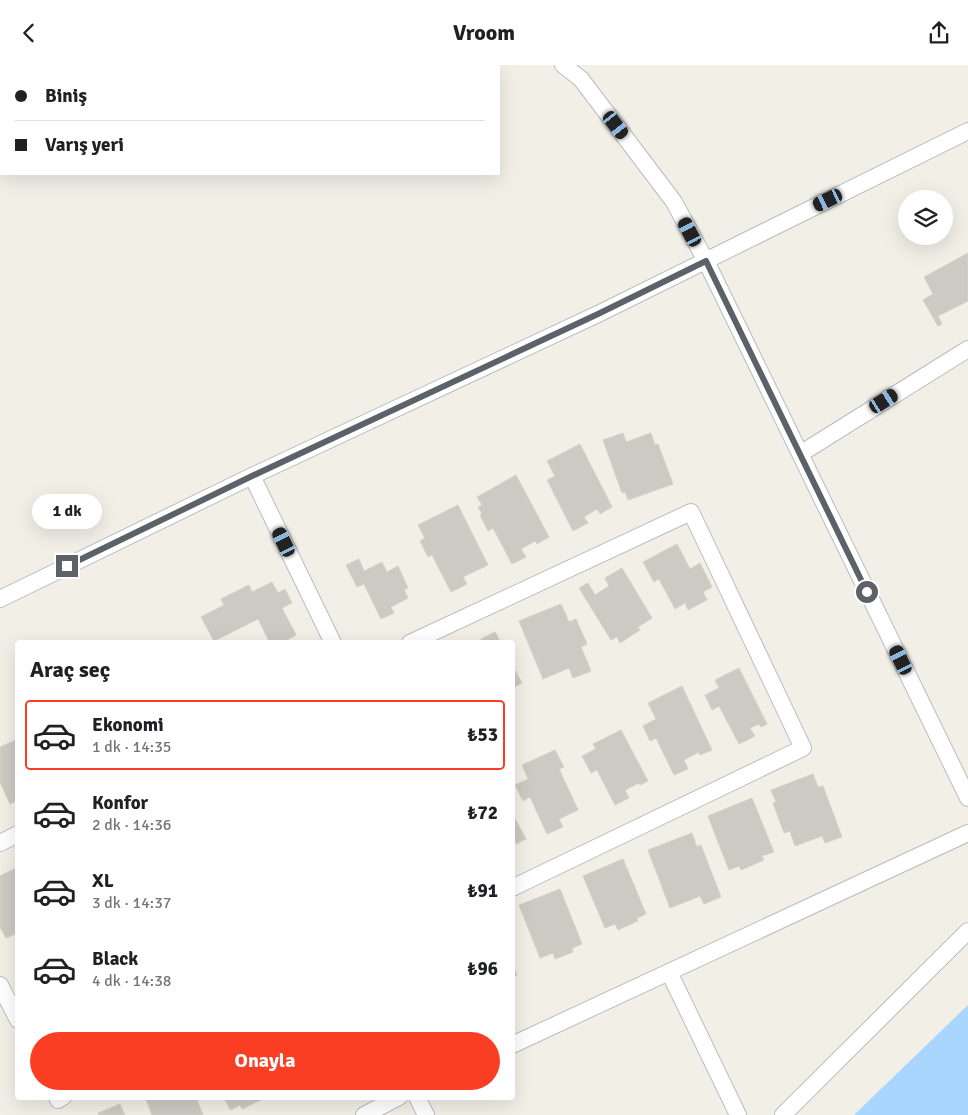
<!DOCTYPE html>
<html lang="tr">
<head>
<meta charset="utf-8">
<style>
	body { margin:0; font-family:Signika,sans-serif; background:#f2f2f2; color:#202124; height:100vh; display:flex; flex-direction:column; font-size:19px; white-space:nowrap }
	* { box-sizing:border-box; margin:0 }
	p { font-size:16px; color:#757577 }
	.icon { flex:none; width:28px; height:28px; fill:none; stroke:currentColor; stroke-width:2; stroke-linecap:round; stroke-linejoin:round }
	.map { position:relative; flex:1; overflow:hidden }
	.side { position:absolute; left:15px; top:575px; width:500px; height:460px; display:flex; flex-direction:column; background:#fff; border-radius:5px; box-shadow:0 5px 20px #0002 }
	.side>* { flex:none }
	.guide { position:absolute; left:0px; top:0px; width:500px; height:110px; box-shadow:0 5px 20px #0002; display:grid; align-content:center; height:110px; padding:0 15px; background:#fff }
	.buttons { position:absolute; left:898px; top:125px; display:grid; gap:10px }
	.buttons a { display:grid; place-items:center; width:55px; height:55px; border-radius:50%; background:#fff; box-shadow:0 5px 20px #0002; font-size:25px }
	.end { position:absolute; width:22px; height:22px; margin:-11px; border:6px solid #5d6268; background:#fff; box-shadow:0 0 0 2px #fff }
	.from { border-radius:50% }
	.bubble { position:absolute; height:35px; border-radius:18px; background:#fff; box-shadow:0 5px 20px #0002; font-size:16px; font-weight:700; line-height:35px; text-align:center }
	.car { position:absolute; width:15px; height:30px; margin:-15px -8px; border-radius:6px; box-shadow:0 0 4px 1px #0007; background:linear-gradient(#222 24%,#8ab4d8 0 40%,#222 0 76%,#8ab4d8 0 86%,#222 0) }
	.guide b { display:flex; align-items:center; gap:18px; height:48px; font-size:19px }
	.guide b+b { border-top:1px solid #e0e0e0 }
	.guide i { width:12px; height:12px; background:#202124 }
	ul { padding:0; list-style:none }
	li { display:flex; align-items:center; gap:15px; height:70px; margin:0 10px 8px; padding:0 5px; border:2px solid transparent; border-radius:5px }
	li div { flex:1 }
	li b { display:block; font-size:19px }
	li em { font-style:normal; font-weight:700 }
	li.on { border-color:#f93e24 }
	li>.icon { width:45px; height:45px; stroke-width:1.5 }
	h2 { padding:0 15px; font-size:22px; line-height:60px }
	.primary-button { display:flex; gap:10px; margin-top:auto; padding:10px 15px }
	.primary-button a { flex:1; height:58px; border-radius:30px; background:#f93e24; color:#fff; font-size:20px; font-weight:700; line-height:58px; text-align:center }
	header { display:flex; justify-content:space-between; align-items:center; height:65px; padding:0 15px; background:#fff; font-size:22px; font-weight:700 }
	.map>svg:first-child { display:block }
</style>
</head>
<body>
<header><svg class="icon" aria-label="back" viewBox="0 0 24 24"><path d="M15 5l-7 7 7 7"/></svg>Vroom<svg class="icon" aria-label="share" viewBox="0 0 24 24"><path d="M12 15V3M7 8l5-5 5 5M5 13v7h14v-7"/></svg></header>
<div class="map">
<svg width="968" height="1050" viewBox="0 0 968 1050">
	<rect width="100%" height="100%" fill="#f1efe6"/>
	<path fill="#a8d6ff" d="M968,940V1050H854Z"/>
	<path fill="#cccac3" stroke="#d7d2c4" d="M968,188V236L938,251L942,259L938,261L923,235L933,229L924,212Z
		M623,368L626,377L651,368L655,380L658,379L673,419L628,435L625,427L622,428L603,375Z
		M580,379L612,442L600,449L597,444L584,452L588,458L573,466L547,415L555,411L547,396Z
		M516,410L549,472L537,479L535,476L521,484L526,492L512,499L493,463L488,466L480,450L482,449L478,442L482,440L477,432Z
		M458,440L488,500L463,512L467,519L451,527L432,490L428,492L420,476L425,473L418,460Z
		M677,479L690,504L700,498L712,522L703,527L707,535L688,545L685,538L675,544L659,514L654,517L643,497Z
		M359,494L364,506L382,497L387,507L398,501L408,523L404,525L408,533L391,542L394,548L381,554L364,519L357,522L346,500Z
		M622,503L652,553L638,562L640,565L620,578L617,572L611,575L579,523L588,518L595,530L609,521L605,513Z
		M272,517L278,528L285,524L292,538L282,543L296,570L282,578H270L258,554L214,576L201,552L224,540L221,534L249,520L252,527Z
		M561,539L569,557L576,554L587,579L581,582L591,606L573,613L569,603L543,614L519,556Z
		M495,567L501,578H483L481,574Z
		M512,600L522,618L512,623Z
		M739,603L767,659L761,662L759,659L750,663L755,671L739,679L719,641L712,645L705,630L719,623L715,615Z
		M682,621L712,685L700,690L699,687L684,695L688,704L674,710L656,673L650,676L643,661L656,654L648,638Z
		M621,665L648,716L640,720L639,718L625,725L629,733L615,740L597,705L591,708L582,691L596,684L593,679Z
		M18,674V735L10,739L0,717V682Z
		M555,685L564,702L559,704L578,745L559,754L563,762L547,769L530,732L523,736L515,720L528,714L522,700Z
		M813,709L818,722L823,721L842,772L825,778L822,771L795,781L790,766L784,768L773,738L776,737L771,725Z
		M752,733L774,787L762,791L764,795L741,805L739,801L729,805L708,751Z
		M512,748L526,774L516,779L514,774L512,775Z
		M692,768L697,782L701,780L721,832L704,839L700,831L670,843L648,785Z
		M623,794L646,849L637,853L638,856L618,865L615,859L605,863L583,811Z
		M18,802V868L6,873L0,862V811Z
		M560,824L582,879L572,883L573,887L555,894L553,888L540,893L519,840Z
		M512,900L517,910L512,912Z
		M145,1032H196L203,1050H152Z
		M224,1032H267L242,1044L240,1040L230,1045Z
		M120,1039L125,1050H99L98,1048Z"/>
	<g fill="none" stroke-linecap="round" stroke-linejoin="round">
		<g stroke="#b9bcc1" stroke-width="18">
			<path id="street" d="M563,0L581,14L674,137L706,196L968,733
				M800,389L968,284
				M252,411L333,578
				M0,534L252,411L598,249L968,66
				M410,578L691,447L803,683L512,823
				M0,778L18,769
				M669,907L738,1050
				M0,920L18,955
				M512,980L968,768
				M57,1032L58,1035L63,1032
				M417,1032L426,1050
				M364,1050L399,1032
				M783,1050L968,866"/>
		</g>
		<use href="#street" stroke="#fff" stroke-width="16"/>
	</g>
	<g fill="none" stroke-linecap="round" stroke-linejoin="round">
		<path stroke="#5d6268" stroke-width="6" d="M67,501L252,411L598,249L706,196L867,527"/>
	</g>
</svg>
<div class="buttons">
<a><svg class="icon" aria-label="layers" viewBox="0 0 24 24"><path d="M12 4l9 5-9 5-9-5zM3 14l9 5 9-5"/></svg></a>
</div>
<i class="end from" style="left:867px;top:527px"></i>
<i class="end" style="left:67px;top:501px"></i>
<div class="bubble" style="left:32px;top:429px;width:70px">1 dk</div>
<i class="car" style="left:616px;top:60px;rotate:143deg"></i>
<i class="car" style="left:828px;top:135px;rotate:244deg"></i>
<i class="car" style="left:690px;top:167px;rotate:332deg"></i>
<i class="car" style="left:884px;top:336px;rotate:58deg"></i>
<i class="car" style="left:284px;top:477px;rotate:334deg"></i>
<i class="car" style="left:901px;top:595px;rotate:334deg"></i>
<div class="guide">
<b><i class="from"></i>Biniş</b>
<b><i></i>Varış yeri</b>
</div>
<section class="side">
<h2>Araç seç</h2>
<ul>
<li class="on"><svg class="icon" aria-label="car" viewBox="0 0 24 24"><path d="M5 17H2v-5l4-1 3-4h7l3 4 3 1v5h-3M9 17h6M6 11h13"/><circle cx="7" cy="17" r="2"/><circle cx="17" cy="17" r="2"/></svg><div><b>Ekonomi</b><p>1 dk · 14:35</p></div><em>₺53</em></li>
<li><svg class="icon" aria-label="car" viewBox="0 0 24 24"><path d="M5 17H2v-5l4-1 3-4h7l3 4 3 1v5h-3M9 17h6M6 11h13"/><circle cx="7" cy="17" r="2"/><circle cx="17" cy="17" r="2"/></svg><div><b>Konfor</b><p>2 dk · 14:36</p></div><em>₺72</em></li>
<li><svg class="icon" aria-label="car" viewBox="0 0 24 24"><path d="M5 17H2v-5l4-1 3-4h7l3 4 3 1v5h-3M9 17h6M6 11h13"/><circle cx="7" cy="17" r="2"/><circle cx="17" cy="17" r="2"/></svg><div><b>XL</b><p>3 dk · 14:37</p></div><em>₺91</em></li>
<li><svg class="icon" aria-label="car" viewBox="0 0 24 24"><path d="M5 17H2v-5l4-1 3-4h7l3 4 3 1v5h-3M9 17h6M6 11h13"/><circle cx="7" cy="17" r="2"/><circle cx="17" cy="17" r="2"/></svg><div><b>Black</b><p>4 dk · 14:38</p></div><em>₺96</em></li>
</ul>
<div class="primary-button"><a>Onayla</a></div>
</section>
</div>
</body>
</html>
